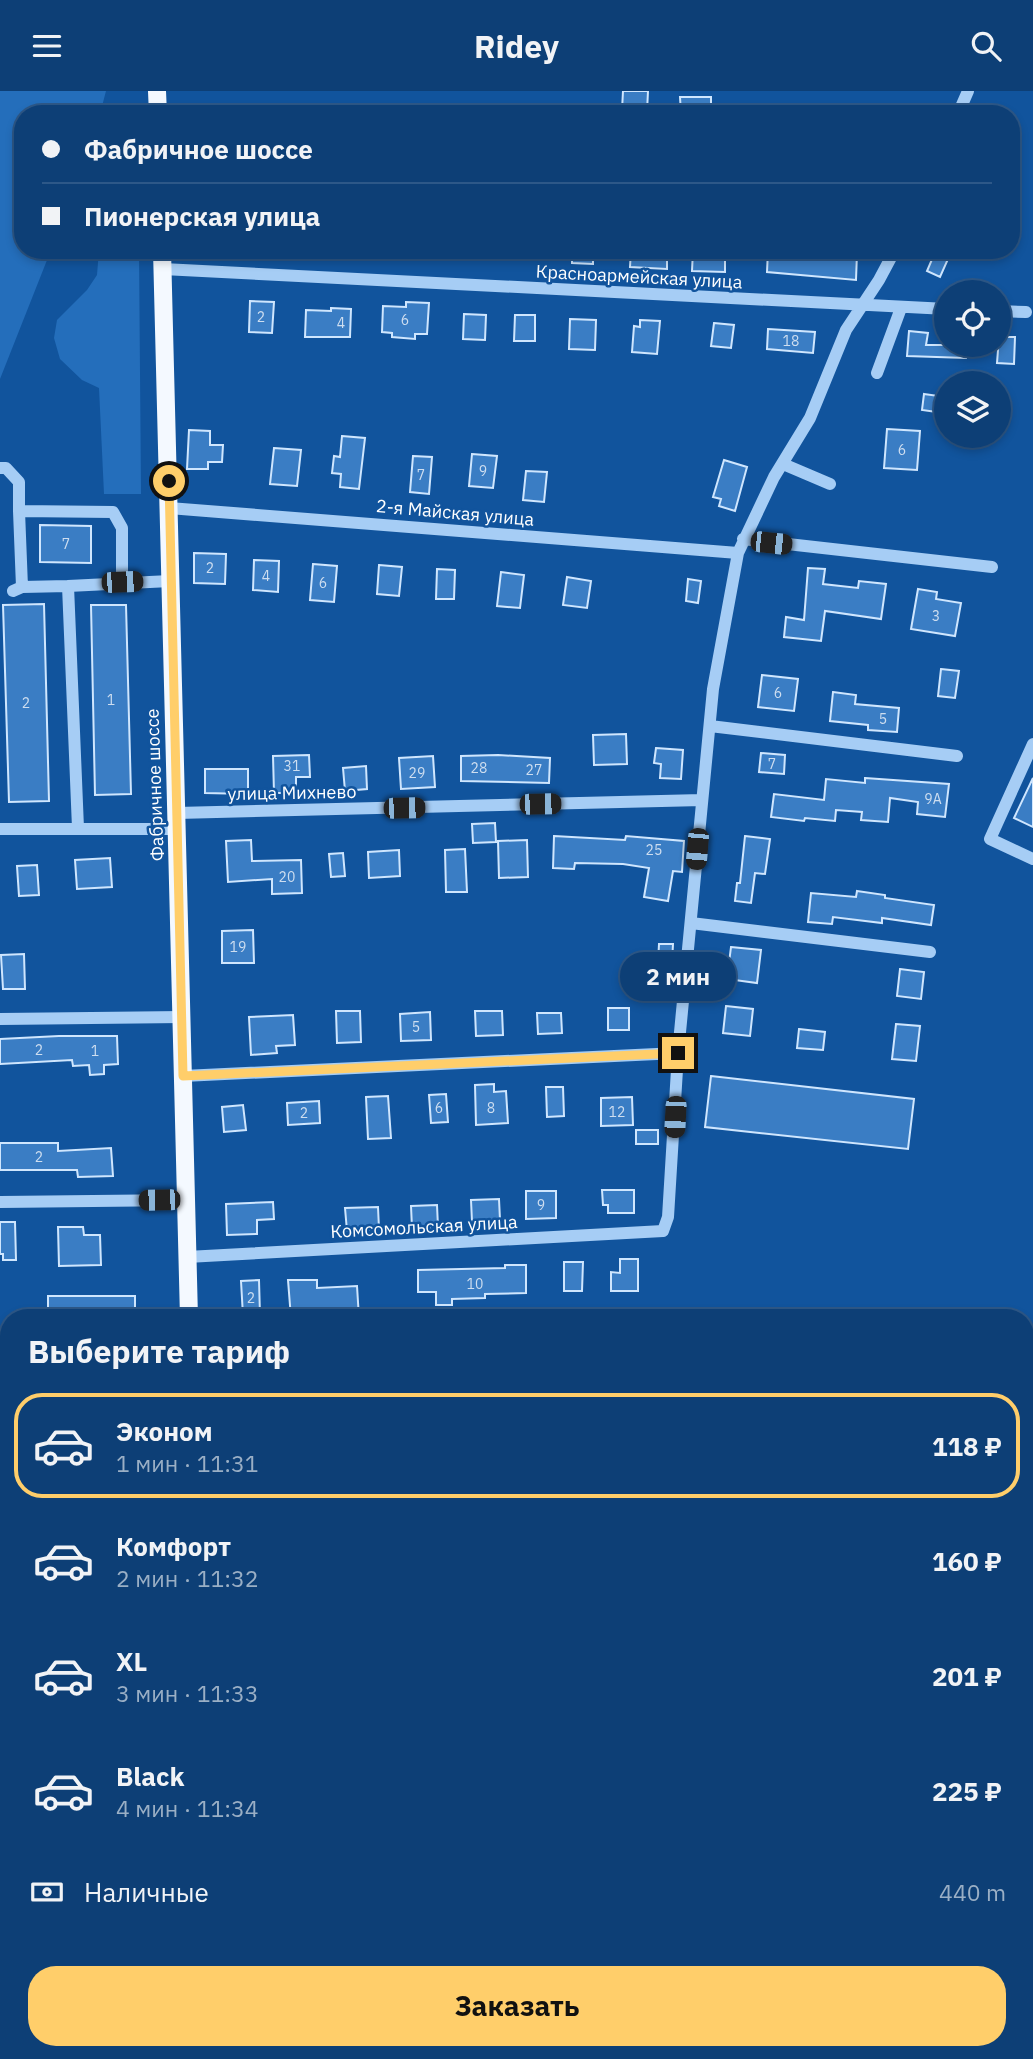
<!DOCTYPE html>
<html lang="ru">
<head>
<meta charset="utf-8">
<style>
	body { margin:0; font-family:"IBM Plex Sans",sans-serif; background:#16467b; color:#f1f3f6; height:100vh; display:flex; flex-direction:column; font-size:26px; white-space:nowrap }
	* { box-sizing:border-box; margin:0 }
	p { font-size:23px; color:#9aafc5 }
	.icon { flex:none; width:38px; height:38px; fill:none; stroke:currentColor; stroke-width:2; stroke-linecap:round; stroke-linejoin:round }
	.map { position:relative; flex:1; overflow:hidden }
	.side { position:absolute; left:0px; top:1218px; width:1034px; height:751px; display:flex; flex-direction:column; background:#0d3f76; border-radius:28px 28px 0 0; box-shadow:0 4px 10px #0003,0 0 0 2px #2d5888 }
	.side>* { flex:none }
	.banner { position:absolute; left:14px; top:14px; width:1006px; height:154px; border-radius:28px; box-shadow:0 4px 10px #0003,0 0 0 2px #2d5888; display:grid; align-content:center; height:154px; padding:0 28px; background:#0d3f76 }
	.controls { position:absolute; left:934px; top:189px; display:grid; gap:14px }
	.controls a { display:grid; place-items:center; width:77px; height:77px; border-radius:50%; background:#0d3f76; box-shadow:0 4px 10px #0003,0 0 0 2px #2d5888; font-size:35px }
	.end { position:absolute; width:32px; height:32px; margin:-16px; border:9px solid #ffce6a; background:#111; box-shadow:0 0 0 4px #111 }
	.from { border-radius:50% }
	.bubble { position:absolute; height:49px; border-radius:24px; background:#0d3f76; box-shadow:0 4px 10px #0003,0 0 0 2px #2d5888; font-size:23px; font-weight:800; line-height:49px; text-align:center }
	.car { position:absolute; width:21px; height:42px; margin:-21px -10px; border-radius:9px; box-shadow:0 0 5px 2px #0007; background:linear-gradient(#222 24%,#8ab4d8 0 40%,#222 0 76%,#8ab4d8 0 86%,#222 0) }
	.banner b { display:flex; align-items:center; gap:24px; height:66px; font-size:26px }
	.banner b+b { border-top:2px solid #2d5888 }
	.banner i { width:18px; height:18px; background:#f1f3f6 }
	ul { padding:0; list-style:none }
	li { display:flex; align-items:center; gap:21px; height:105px; margin:0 14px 10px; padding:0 14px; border:4px solid transparent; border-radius:28px }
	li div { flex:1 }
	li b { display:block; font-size:26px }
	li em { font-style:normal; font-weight:800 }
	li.current { border-color:#ffce6a }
	li>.icon { width:63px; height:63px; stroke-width:1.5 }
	h2 { padding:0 28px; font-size:32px; line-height:84px }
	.pay { display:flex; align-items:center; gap:18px; height:77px; padding:0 28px; font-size:26px }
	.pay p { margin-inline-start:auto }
	.action { display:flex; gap:14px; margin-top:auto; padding:14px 28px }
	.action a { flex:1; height:80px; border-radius:28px; background:#ffce6a; color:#111; font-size:28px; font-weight:800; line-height:80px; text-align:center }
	header { display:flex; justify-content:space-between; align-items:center; height:91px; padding:0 28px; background:#0d3f76; font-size:32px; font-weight:800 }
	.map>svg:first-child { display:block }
</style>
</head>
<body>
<header><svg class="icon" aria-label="menu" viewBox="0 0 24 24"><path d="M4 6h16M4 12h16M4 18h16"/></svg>Ridey<svg class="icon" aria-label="search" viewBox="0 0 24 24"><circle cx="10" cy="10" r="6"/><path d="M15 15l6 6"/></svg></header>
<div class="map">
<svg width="1033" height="1968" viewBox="0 0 1033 1968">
	<rect width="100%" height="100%" fill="#11549d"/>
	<path fill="#246ebb" d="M0,0H106L100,23H23V159H51L0,288Z
		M99,159H139L141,403H104L99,297L82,289L60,268L54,247L57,229L87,199L97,184Z"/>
	<path fill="#3a7dc4" stroke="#cfe6fe" stroke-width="2" d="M623,0H648L647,21L622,19Z
		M680,6H711V23H681Z
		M572,159H593V173L572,172Z
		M631,159H667V178L630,176Z
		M693,159H725V181L692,180Z
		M768,159L857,162L856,189L767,181Z
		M936,159H952L940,186L927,180Z
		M250,210L274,211L272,242L249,241Z
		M406,211L429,212L427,243H415V248L392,246V242L382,241L383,215L406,216Z
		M331,217L351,218L350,246H305L306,219L331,220Z
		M464,223L486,224L485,249L463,248Z
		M515,224H535V250H514Z
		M570,228L596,229L595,259L569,258Z
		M640,229L660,230L657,263L632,261L634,235L640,236Z
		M714,232L734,234L731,257L711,255Z
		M768,238L815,241L813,262L767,258Z
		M909,240L928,242L926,254H967L966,267L907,265Z
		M999,246H1015L1014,273L997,272Z
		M924,303L946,306L944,322L922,319Z
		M887,338L920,340L917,379L884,377Z
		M189,339L210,340V354H223L222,371H208V378H187Z
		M342,345L365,347L359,398L340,396L341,383L332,382L334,365L340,366Z
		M274,357L301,359L297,395L270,393Z
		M472,363L497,365L493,397L469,395Z
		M413,365L432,366L429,403L410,401Z
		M724,369L747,376L735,420L719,415L721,408L713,406Z
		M526,380L547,381L544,411L523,409Z
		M40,434L91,435V472L40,471Z
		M194,462L226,463L225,493L194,492Z
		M254,469L279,470L278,501L253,499Z
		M313,473L337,475L334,511L310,509Z
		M379,474L402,476L399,505L377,503Z
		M808,477L825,478L823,493L858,497L859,490L886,493L881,528L825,520L821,550L784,546L786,526L804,529Z
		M437,478L455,479L454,508H436Z
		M501,481L524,484L520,517L497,515Z
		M567,486L591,490L587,517L563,514Z
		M688,488L701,490L698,512L686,510Z
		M918,498L937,501L936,508L961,512L955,545L911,538Z
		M44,513L49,710L9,711L3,514Z
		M91,514H126L131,703L95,704Z
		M941,578L959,580L955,607L938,605Z
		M762,584L798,588L794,620L758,616Z
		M833,601L856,604L855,613L899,617L897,641L868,639V634L830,630Z
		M626,643L627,673L594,674L593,644Z
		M656,657L683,659L681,688L660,687L661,673L654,672Z
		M761,662L785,664L784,683L759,681Z
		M309,664L310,686H296V702H274L273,665Z
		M498,664L550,667L549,692L461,690V665Z
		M433,665L435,696L401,698L399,667Z
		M366,675L367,698L345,700L343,677Z
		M205,678H248V703L205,702Z
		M865,687L949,693L945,726L917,723L918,711L890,707L888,731L861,729L862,721L836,719L835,730L805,727L804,730L771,726L774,703L824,709L826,688L865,692Z
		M1033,687V736L1014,727Z
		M495,732L496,751L473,752L472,733Z
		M554,745L625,749L626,745L684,750L682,781L673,780L668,810L644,806L649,777L623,773L575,772L574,778L553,777Z
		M745,745L770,748L765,783L755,782L751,812L735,810L737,792H740Z
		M251,749L252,770L301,769L302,802L272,803V788L228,791L226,750Z
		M527,749L528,786L499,787L498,750Z
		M465,758L467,801H446L445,759Z
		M399,759L400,785L369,787L368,761Z
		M343,762L345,785L331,786L329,763Z
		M110,767L112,796L77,798L75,769Z
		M37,774L39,804L19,805L17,775Z
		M857,800L885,804V807L934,814L931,834L882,827V832L833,826L832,833L808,831L811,802L856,806Z
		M253,839L254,872H222V840Z
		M659,853H673L672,872H658Z
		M731,856L761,859L757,892L727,888Z
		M24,863L25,898H3L1,864Z
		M900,878L924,881L921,908L897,905Z
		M726,915L753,918L750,945L723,942Z
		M608,917H629V939H608Z
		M336,920H360L361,951L337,952Z
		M475,920H502L503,944L476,945Z
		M430,921L431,949L401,950L400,923Z
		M537,922H561L562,942L538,943Z
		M293,924L295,954L276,955L277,962L251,964L249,926Z
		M896,933L920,935L916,970L892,968Z
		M799,938L825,941L823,959L797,957Z
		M59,945H117L118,973L104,974V983L90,984L89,974L73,975L72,969L0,973V948Z
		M711,985L914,1008L908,1058L705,1036Z
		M494,993V1001L506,1000L508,1032L476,1034L475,994Z
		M546,996H563L564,1025L547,1026Z
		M446,1003L448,1031L431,1032L429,1004Z
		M388,1005L391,1047L368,1048L366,1006Z
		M632,1006L633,1034L601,1035V1007Z
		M319,1010L320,1032L288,1034L287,1012Z
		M243,1014L246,1039L224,1041L222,1016Z
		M636,1039H658V1053H636Z
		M0,1052H58V1060L111,1057L113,1085L78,1086L77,1079H0Z
		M602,1099H634V1122H608V1114H603Z
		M526,1100H556V1127L526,1128Z
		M499,1108L500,1129L472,1131L471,1109Z
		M273,1111L274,1128L257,1129V1143L227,1144L226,1113Z
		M437,1114L438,1136L412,1137L411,1115Z
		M378,1116L379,1138L347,1140L345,1117Z
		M0,1131H15L16,1169H3V1163H0Z
		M58,1136H83L84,1144H100L101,1174L59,1175Z
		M620,1168H638V1200H611V1181L620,1182Z
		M564,1171H583L582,1200H564Z
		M505,1174H526V1202L485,1203V1207L452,1208V1214H436V1201H418V1179L505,1177Z
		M259,1189L260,1224L243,1225L241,1190Z
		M288,1189H317V1197L357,1195L359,1227H291Z
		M48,1205H135V1227H48Z"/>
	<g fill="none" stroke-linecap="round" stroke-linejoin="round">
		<path stroke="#a6cdf5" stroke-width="12" d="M958,23L968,0
			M163,178L947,218
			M999,220L1026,221
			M877,282L901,217
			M783,373L830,393
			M0,377H6L19,391V420L113,421L122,437V491
			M169,417L738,462
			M19,420L22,496
			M743,448L992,476
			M68,495L170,490
			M13,500L22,496L68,495L78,737
			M710,635L957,665
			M1033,653L990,748L1033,768
			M177,722L702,709
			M0,738H177
			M691,832L930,861
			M0,928L183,926
			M183,985L678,962
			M0,1111L186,1109
			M187,1166L663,1140L668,1126L678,962L713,598L738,462L774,386L810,327L846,239L879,189L895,159
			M0,1285H9
			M1026,1571H1033
			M0,1620L9,1619
			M1026,1642L1033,1641
			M0,1843H9
			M1026,1847H1033
			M607,1968V1960"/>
		<path stroke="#f4f9ff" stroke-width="18" d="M157,0L158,23
			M162,159L189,1227"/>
		<path stroke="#fff" stroke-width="21" d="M1026,1463H1033
			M1026,1492L1033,1491
			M0,1543H9
			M0,1571L9,1570"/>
	</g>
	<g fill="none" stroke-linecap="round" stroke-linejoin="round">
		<path stroke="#ffce6a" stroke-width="9" d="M169,390L183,985L678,962"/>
	</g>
	<g text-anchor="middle" stroke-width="5" stroke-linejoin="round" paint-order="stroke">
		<g font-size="14" fill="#cedef0">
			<text x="261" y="231">2</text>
			<text x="405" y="234">6</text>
			<text x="341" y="237">4</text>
			<text x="791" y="255">18</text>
			<text x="902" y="364">6</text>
			<text x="483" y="385">9</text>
			<text x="421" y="389">7</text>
			<text x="66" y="458">7</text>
			<text x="210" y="482">2</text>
			<text x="266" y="490">4</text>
			<text x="323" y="497">6</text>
			<text x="936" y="530">3</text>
			<text x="778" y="607">6</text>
			<text x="111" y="614">1</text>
			<text x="26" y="617">2</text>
			<text x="883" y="633">5</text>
			<text x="772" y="678">7</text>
			<text x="292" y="680">31</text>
			<text x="479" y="682">28</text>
			<text x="534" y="684">27</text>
			<text x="417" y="687">29</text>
			<text x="933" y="713">9А</text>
			<text x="654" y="764">25</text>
			<text x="287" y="791">20</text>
			<text x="238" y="861">19</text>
			<text x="416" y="941">5</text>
			<text x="39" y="964">2</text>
			<text x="95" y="965">1</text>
			<text x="439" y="1022">6</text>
			<text x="491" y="1022">8</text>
			<text x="617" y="1026">12</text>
			<text x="304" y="1027">2</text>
			<text x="39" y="1071">2</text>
			<text x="541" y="1119">9</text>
			<text x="475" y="1198">10</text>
			<text x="251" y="1212">2</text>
		</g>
		<g font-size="18" fill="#fff" stroke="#11549d">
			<text transform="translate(639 186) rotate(3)" y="6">Красноармейская улица</text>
			<text transform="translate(455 422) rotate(5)" y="6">2-я Майская улица</text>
			<text transform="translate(155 694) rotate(-92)" y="6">Фабричное шоссе</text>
			<text transform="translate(292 702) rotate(-1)" y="6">улица Михнево</text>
			<text transform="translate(424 1136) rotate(-3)" y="6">Комсомольская улица</text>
		</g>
	</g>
</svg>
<div class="controls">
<a><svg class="icon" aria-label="locate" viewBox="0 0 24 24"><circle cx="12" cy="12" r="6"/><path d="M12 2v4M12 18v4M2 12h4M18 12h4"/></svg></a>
<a><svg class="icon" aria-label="layers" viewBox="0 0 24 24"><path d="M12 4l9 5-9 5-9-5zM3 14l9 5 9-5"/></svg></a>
</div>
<i class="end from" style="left:169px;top:390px"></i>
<i class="end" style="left:678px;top:962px"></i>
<div class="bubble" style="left:620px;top:861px;width:116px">2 мин</div>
<i class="car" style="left:771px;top:452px;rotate:96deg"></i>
<i class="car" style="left:122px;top:491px;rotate:88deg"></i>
<i class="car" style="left:540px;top:713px;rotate:89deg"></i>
<i class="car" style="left:404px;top:717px;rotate:89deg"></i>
<i class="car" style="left:697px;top:758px;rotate:185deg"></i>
<i class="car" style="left:675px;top:1026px;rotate:183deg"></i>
<i class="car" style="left:159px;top:1109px;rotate:269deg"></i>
<div class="banner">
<b><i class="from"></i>Фабричное шоссе</b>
<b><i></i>Пионерская улица</b>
</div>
<section class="side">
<h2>Выберите тариф</h2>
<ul>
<li class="current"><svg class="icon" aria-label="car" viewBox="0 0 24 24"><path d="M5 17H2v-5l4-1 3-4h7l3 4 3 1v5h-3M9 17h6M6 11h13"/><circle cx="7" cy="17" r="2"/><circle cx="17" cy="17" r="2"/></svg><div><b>Эконом</b><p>1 мин · 11:31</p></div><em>118 ₽</em></li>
<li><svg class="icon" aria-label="car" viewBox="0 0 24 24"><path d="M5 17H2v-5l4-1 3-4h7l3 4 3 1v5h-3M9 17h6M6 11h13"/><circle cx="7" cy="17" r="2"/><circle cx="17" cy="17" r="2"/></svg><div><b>Комфорт</b><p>2 мин · 11:32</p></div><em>160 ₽</em></li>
<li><svg class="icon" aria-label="car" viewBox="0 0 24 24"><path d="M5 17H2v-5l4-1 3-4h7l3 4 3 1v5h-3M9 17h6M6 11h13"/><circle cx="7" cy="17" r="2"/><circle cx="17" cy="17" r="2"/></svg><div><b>XL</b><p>3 мин · 11:33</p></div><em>201 ₽</em></li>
<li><svg class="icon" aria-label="car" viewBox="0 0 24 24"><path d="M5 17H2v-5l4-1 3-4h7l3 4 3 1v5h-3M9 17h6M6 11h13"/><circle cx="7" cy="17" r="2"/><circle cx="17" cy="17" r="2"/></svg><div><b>Black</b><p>4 мин · 11:34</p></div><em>225 ₽</em></li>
</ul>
<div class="pay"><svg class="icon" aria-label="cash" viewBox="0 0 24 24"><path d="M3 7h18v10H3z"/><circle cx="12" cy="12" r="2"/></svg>Наличные<p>440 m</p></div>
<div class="action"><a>Заказать</a></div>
</section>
</div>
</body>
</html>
